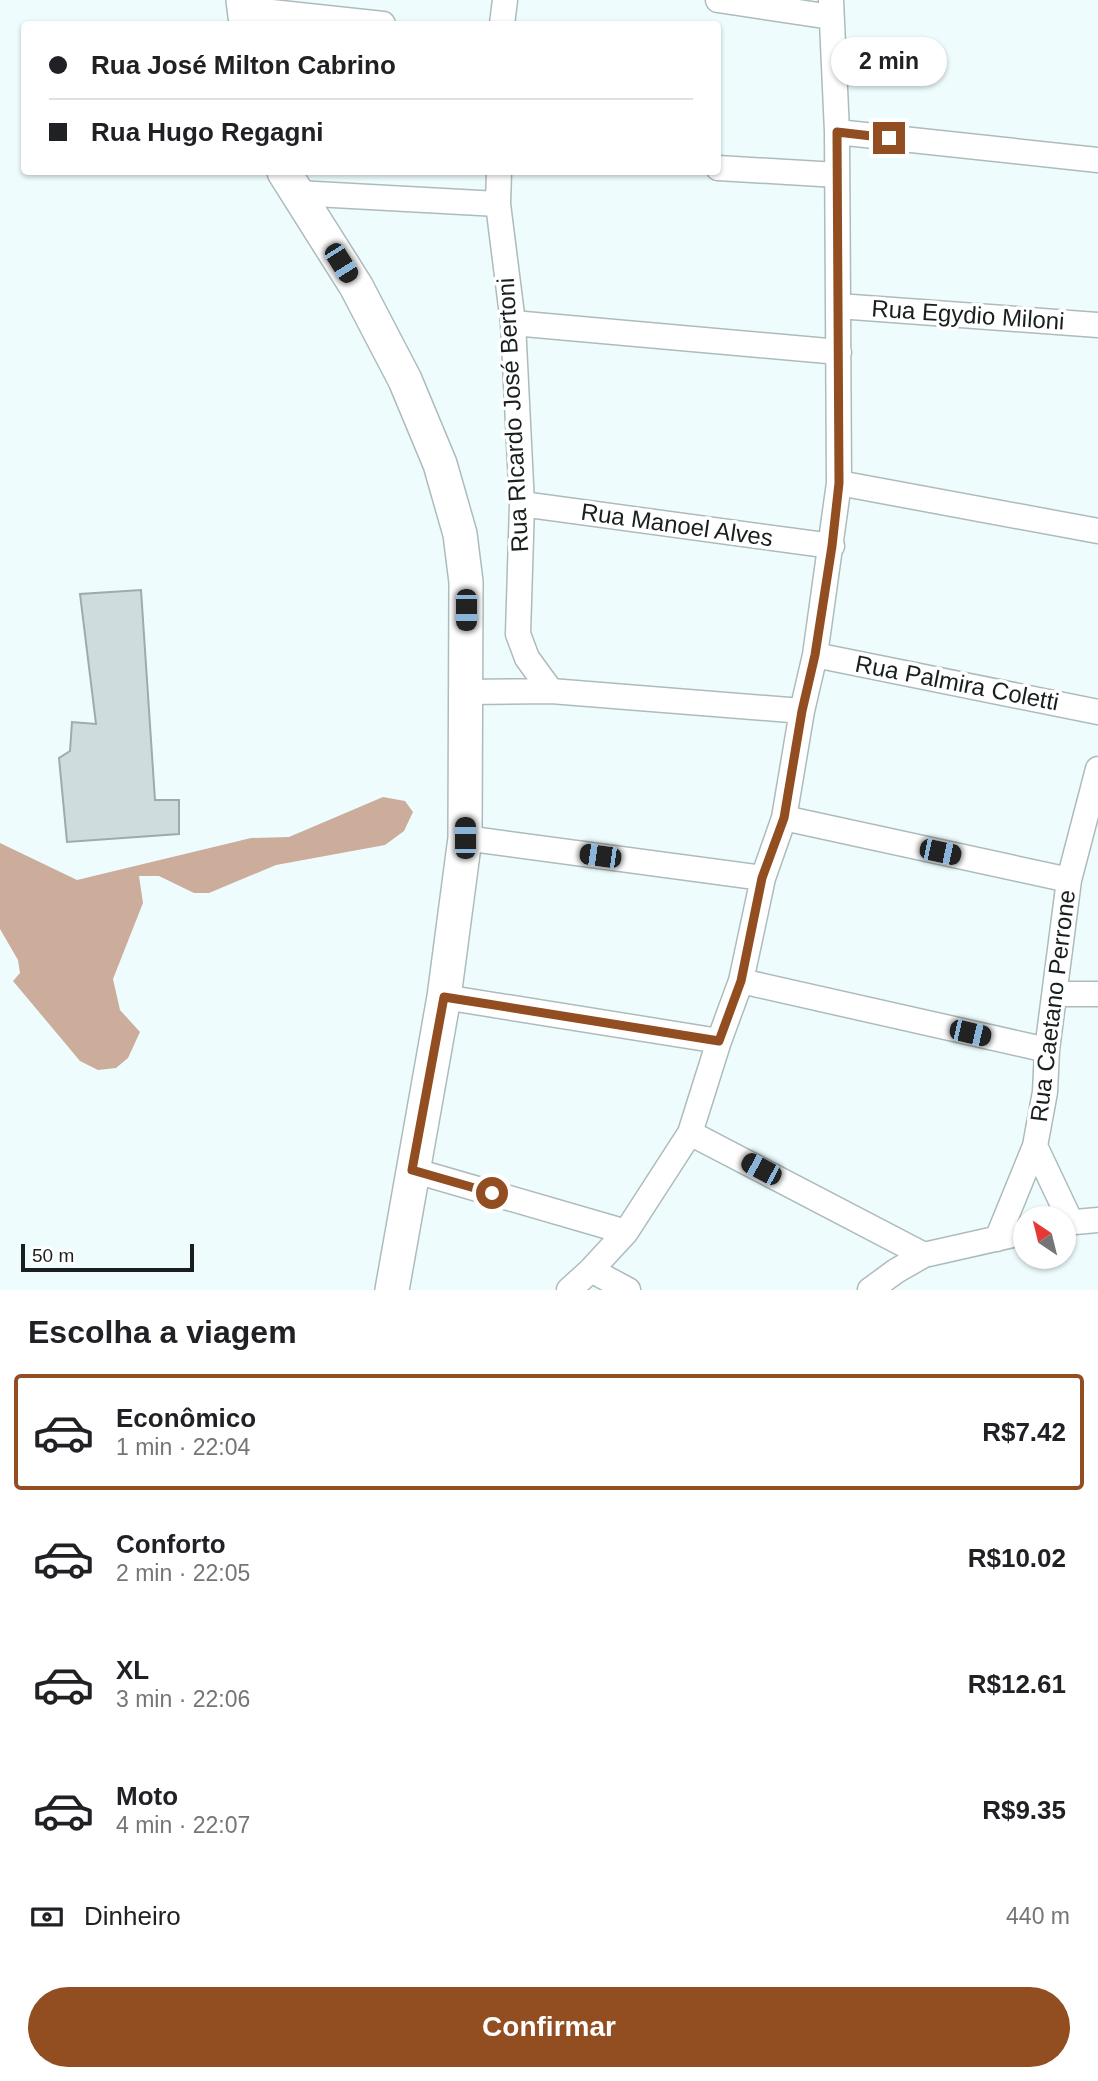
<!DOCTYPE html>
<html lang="pt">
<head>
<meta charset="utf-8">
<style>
	body { margin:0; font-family:Helvetica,sans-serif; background:#f6f6f6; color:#202124; height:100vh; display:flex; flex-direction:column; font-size:26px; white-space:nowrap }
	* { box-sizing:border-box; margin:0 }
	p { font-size:23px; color:#757577 }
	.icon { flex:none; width:38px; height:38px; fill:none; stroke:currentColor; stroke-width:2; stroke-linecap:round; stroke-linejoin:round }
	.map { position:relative; height:1290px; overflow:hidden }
	.panel { display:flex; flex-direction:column; background:#fff; flex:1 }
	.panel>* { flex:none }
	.top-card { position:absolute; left:21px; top:21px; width:700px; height:154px; border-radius:7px; box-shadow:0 2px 5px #0004; display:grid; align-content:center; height:154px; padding:0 28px; background:#fff }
	.needle { width:46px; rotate:325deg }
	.buttons { position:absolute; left:1013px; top:1206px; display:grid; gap:14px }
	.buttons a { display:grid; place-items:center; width:63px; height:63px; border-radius:50%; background:#fff; box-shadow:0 2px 5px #0004; font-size:35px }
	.scale { position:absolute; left:21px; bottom:18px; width:173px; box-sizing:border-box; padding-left:7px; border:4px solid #191e1e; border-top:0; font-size:19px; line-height:24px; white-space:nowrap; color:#191e1e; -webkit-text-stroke:5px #fff; paint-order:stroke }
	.end { position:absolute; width:32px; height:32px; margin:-16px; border:9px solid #924d21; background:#fff; box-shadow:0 0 0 4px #fff }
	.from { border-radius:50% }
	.bubble { position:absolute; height:49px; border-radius:24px; background:#fff; box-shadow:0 2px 5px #0004; font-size:23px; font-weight:700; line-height:49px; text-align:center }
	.car { position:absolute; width:21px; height:42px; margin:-21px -10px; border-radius:9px; box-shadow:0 0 5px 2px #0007; background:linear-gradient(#222 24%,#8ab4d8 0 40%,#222 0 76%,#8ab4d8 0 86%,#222 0) }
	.top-card b { display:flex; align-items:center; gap:24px; height:66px; font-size:26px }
	.top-card b+b { border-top:2px solid #e0e0e0 }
	.top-card i { width:18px; height:18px; background:#202124 }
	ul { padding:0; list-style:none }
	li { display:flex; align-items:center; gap:21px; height:116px; margin:0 14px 10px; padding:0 14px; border:4px solid transparent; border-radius:7px }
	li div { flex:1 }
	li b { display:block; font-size:26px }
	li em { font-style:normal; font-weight:700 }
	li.on { border-color:#924d21 }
	li>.icon { width:63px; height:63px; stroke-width:1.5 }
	h2 { padding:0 28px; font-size:32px; line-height:84px }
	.pay { display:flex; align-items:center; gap:18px; height:77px; padding:0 28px; font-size:26px }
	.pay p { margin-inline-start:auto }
	.action { display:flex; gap:14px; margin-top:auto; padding:14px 28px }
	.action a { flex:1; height:80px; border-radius:42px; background:#924d21; color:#fff; font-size:28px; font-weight:700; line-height:80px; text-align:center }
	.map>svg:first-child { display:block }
</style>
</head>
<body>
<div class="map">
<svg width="1098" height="1290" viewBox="0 0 1098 1290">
	<rect width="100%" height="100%" fill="#eefcfd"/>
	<path fill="#ccac9b" d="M383,797L405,801L413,812L404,831L385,845L276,865L209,893H194L159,876H139L143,903L113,979L120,1010L140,1032L128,1058L116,1068L98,1070L80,1061L13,981L20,973L18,960L0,929V843L77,880L251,838L289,837Z"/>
	<path fill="#cfdcde" stroke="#9eabad" stroke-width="2" d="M141,590L155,800H179V834L67,842L59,758L70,751L72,722L96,724L80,594Z"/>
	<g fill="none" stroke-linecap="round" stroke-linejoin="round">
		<g stroke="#aebbbc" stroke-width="27">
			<path id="street" d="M718,0L831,17
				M244,9L383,24
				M502,24L505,0
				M837,132L1098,160
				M718,168L837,175
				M499,172L498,204L513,323L522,504L518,634L527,658L551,691
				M297,193L498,204
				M838,306L1098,325
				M513,323L839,352
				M839,483L1098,531
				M522,504L832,546
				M815,655L1098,712
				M466,692L551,691L802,711
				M784,818L1069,880
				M465,838L763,878
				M741,981L1047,1050
				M1055,994H1098
				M444,997L719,1041
				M690,1133L924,1255
				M1035,1146L1071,1222
				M412,1170L626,1232
				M1064,1223L1098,1220
				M997,1239L1035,1146L1045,1092L1047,1050L1069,880L1098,769
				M591,1270L628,1290
				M569,1290L591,1270L626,1232L690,1133L719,1041L741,981L763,878L784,818L802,711L815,655L839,483L837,132L831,0
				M870,1290L896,1271L924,1255L1026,1232"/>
		</g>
		<g stroke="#aebbbc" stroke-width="36">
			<path id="secondary" d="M243,0L246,24
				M284,172L356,286L405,380L440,464L460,534L466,582L465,838L444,997L392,1290"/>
		</g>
		<use href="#street" stroke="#fff" stroke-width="24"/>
		<use href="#secondary" stroke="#fff" stroke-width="33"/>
	</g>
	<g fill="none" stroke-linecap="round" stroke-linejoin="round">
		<path stroke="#924d21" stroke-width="9" d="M492,1193L412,1170L444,997L719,1041L741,981L762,878L784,818L802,711L815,655L832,546L839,483L837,132L889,138"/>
	</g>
	<g text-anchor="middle" stroke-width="7" stroke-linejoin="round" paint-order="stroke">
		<g font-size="24" fill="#191e1e" stroke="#fff">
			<text transform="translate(968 315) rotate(4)" y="8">Rua Egydio Miloni</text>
			<text transform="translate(513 415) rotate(-93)" y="8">Rua RIcardo José Bertoni</text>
			<text transform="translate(677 525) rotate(8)" y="8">Rua Manoel Alves</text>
			<text transform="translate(957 683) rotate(11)" y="8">Rua Palmira Coletti</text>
			<text transform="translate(1053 1006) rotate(-83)" y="8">Rua Caetano Perrone</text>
		</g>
	</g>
</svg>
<div class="buttons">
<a><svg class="needle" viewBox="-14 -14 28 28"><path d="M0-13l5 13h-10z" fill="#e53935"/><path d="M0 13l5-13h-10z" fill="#757577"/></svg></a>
</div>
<div class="scale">50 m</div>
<i class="end from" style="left:492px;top:1193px"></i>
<i class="end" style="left:889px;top:138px"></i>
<div class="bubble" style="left:831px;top:37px;width:116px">2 min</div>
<i class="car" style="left:341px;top:263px;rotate:148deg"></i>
<i class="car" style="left:466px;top:610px;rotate:180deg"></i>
<i class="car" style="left:465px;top:838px;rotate:0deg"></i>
<i class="car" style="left:940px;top:852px;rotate:102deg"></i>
<i class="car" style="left:600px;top:856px;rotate:278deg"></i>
<i class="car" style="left:970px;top:1033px;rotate:103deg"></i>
<i class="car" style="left:761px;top:1169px;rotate:298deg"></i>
<div class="top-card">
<b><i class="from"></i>Rua José Milton Cabrino</b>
<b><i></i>Rua Hugo Regagni</b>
</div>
</div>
<section class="panel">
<h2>Escolha a viagem</h2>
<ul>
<li class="on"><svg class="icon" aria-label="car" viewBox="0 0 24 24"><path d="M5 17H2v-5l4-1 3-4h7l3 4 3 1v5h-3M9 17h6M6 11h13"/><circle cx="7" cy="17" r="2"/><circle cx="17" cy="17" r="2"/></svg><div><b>Econômico</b><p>1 min · 22:04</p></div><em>R$7.42</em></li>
<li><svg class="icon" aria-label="car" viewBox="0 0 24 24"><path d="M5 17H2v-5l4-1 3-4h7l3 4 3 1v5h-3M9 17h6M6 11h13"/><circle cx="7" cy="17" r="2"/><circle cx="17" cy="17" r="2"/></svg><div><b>Conforto</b><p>2 min · 22:05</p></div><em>R$10.02</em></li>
<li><svg class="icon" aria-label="car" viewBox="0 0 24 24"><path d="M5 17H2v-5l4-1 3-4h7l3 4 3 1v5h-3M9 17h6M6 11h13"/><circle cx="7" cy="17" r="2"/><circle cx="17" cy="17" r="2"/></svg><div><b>XL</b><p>3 min · 22:06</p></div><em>R$12.61</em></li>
<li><svg class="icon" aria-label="car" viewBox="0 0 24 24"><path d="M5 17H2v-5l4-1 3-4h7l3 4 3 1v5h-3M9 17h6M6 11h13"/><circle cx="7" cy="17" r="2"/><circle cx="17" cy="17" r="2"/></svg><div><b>Moto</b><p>4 min · 22:07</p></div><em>R$9.35</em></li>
</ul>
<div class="pay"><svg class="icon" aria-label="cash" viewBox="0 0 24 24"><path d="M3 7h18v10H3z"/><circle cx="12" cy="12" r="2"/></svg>Dinheiro<p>440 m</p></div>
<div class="action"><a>Confirmar</a></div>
</section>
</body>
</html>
